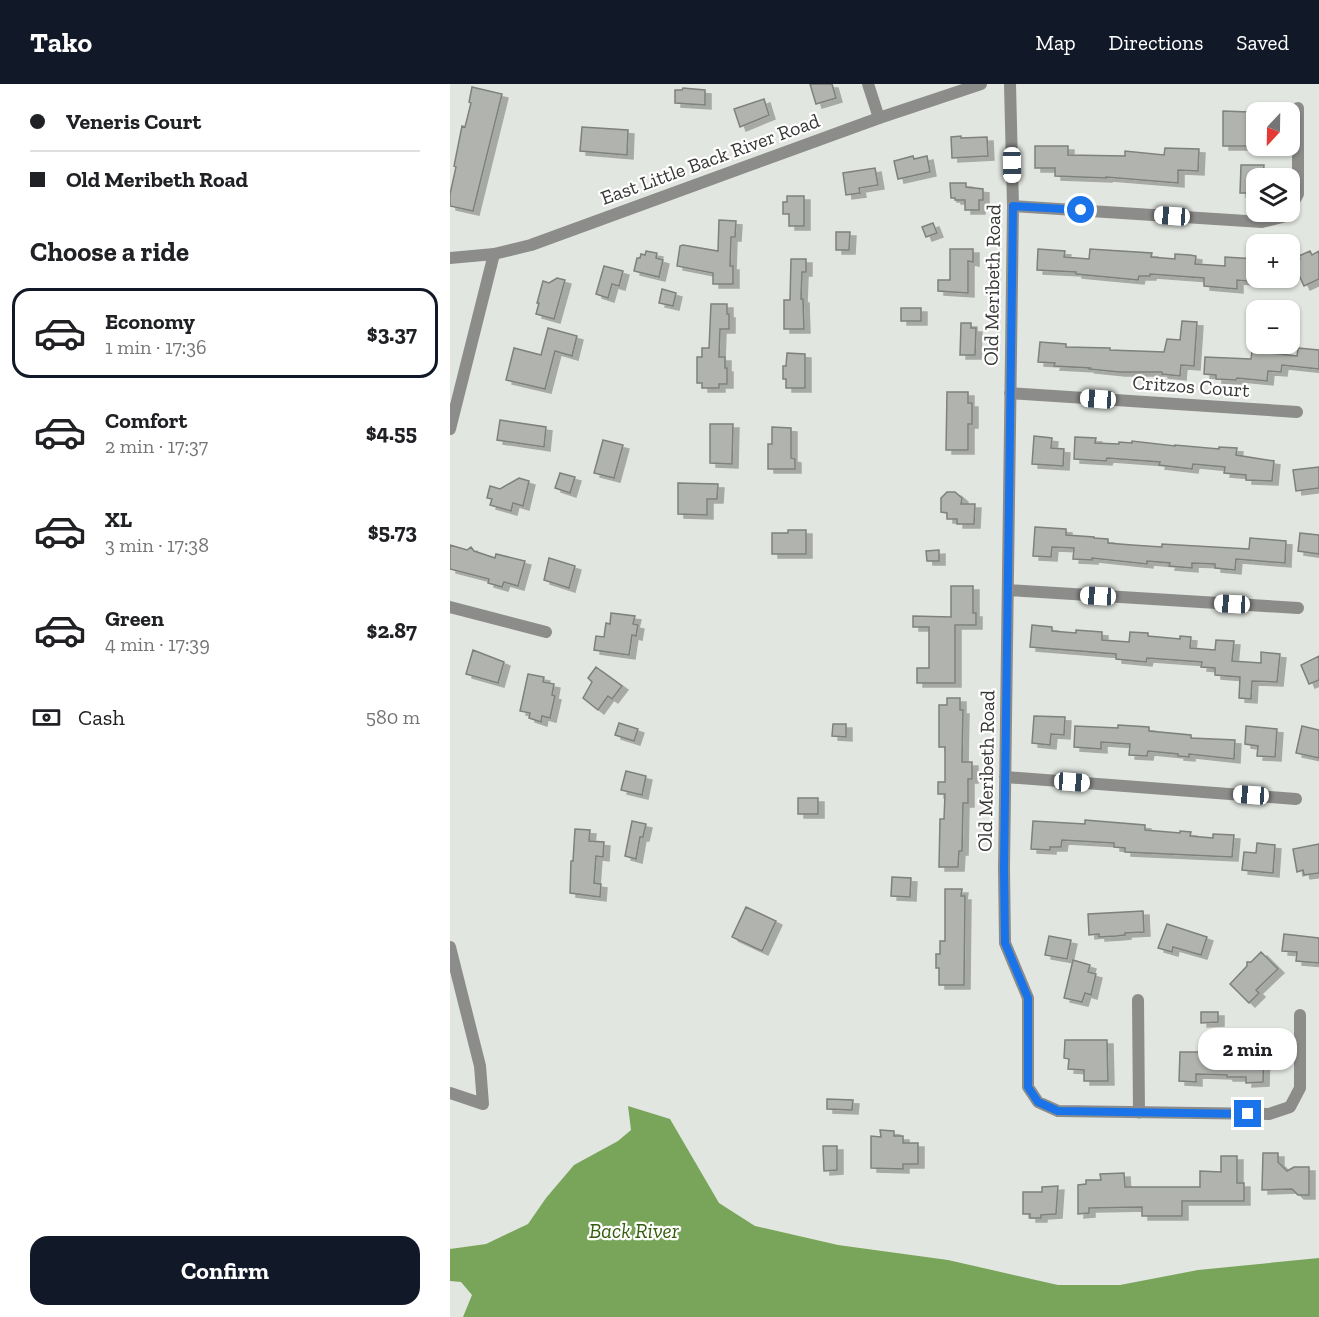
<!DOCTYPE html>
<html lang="en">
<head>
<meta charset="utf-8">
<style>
	body { margin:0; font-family:"Zilla Slab",serif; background:#f6f6f6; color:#202124; height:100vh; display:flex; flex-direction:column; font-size:22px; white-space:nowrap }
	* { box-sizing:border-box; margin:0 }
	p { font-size:20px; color:#757577 }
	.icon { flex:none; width:33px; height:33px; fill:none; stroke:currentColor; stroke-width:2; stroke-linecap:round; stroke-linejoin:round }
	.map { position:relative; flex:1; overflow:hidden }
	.side { display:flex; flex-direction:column; background:#fff; width:450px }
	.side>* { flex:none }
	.banner { display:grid; align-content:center; height:132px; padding:0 30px; background:#fff }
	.needle { width:39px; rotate:202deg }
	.fabs { position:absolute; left:796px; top:18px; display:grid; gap:12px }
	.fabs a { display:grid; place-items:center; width:54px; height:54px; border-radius:12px; background:#fff; box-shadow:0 2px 4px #0004; font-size:30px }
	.end { position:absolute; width:27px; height:27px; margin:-14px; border:8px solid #1a73e8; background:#fff; box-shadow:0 0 0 3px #fff }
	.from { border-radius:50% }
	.bubble { position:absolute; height:42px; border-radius:18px; background:#fff; box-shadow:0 2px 4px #0004; font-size:20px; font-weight:700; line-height:42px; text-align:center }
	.car { position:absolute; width:18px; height:36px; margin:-18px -9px; border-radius:8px; box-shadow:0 0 4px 2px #0007; background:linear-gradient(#fff 24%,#345 0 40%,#fff 0 76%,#345 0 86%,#fff 0) }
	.banner b { display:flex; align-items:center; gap:21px; height:57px; font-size:22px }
	.banner b+b { border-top:2px solid #e0e0e0 }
	.banner i { width:15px; height:15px; background:#202124 }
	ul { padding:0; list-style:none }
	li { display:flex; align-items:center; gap:18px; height:90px; margin:0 12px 9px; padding:0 18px; border:3px solid transparent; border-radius:18px }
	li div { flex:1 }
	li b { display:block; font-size:22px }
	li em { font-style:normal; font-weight:700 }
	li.current { border-color:#111827 }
	li>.icon { width:54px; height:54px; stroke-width:1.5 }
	h2 { padding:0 30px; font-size:27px; line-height:72px }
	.pay { display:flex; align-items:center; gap:15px; height:66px; padding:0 30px; font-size:22px }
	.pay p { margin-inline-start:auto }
	.cta { display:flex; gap:12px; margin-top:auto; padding:12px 30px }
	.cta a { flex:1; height:69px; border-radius:18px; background:#111827; color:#fff; font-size:24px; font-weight:700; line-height:69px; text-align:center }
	header { display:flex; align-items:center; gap:36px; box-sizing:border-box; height:84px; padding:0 30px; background:#111827; color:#fff }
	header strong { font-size:28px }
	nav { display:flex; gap:33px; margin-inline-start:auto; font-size:21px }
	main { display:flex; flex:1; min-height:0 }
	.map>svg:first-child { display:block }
</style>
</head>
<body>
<header>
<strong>Tako</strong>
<nav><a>Map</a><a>Directions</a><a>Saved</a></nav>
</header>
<main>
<section class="side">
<div class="banner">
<b><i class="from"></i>Veneris Court</b>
<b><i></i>Old Meribeth Road</b>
</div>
<h2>Choose a ride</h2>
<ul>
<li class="current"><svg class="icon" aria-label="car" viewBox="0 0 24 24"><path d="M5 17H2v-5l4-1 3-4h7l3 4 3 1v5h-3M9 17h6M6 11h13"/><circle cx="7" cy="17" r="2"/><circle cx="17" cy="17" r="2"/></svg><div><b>Economy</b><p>1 min · 17:36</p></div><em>$3.37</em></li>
<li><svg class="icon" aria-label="car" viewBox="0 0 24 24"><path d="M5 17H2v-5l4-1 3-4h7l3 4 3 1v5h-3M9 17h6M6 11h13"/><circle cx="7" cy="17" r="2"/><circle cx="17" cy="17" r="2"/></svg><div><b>Comfort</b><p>2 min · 17:37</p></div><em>$4.55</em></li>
<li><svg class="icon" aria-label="car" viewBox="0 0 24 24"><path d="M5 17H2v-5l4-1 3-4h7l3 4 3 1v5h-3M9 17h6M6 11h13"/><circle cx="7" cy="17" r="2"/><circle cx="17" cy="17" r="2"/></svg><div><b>XL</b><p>3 min · 17:38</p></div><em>$5.73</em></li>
<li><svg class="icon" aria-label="car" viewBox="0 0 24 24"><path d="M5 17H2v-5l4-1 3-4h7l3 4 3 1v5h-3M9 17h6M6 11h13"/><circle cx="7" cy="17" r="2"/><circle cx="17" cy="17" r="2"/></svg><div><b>Green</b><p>4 min · 17:39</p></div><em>$2.87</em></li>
</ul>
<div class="pay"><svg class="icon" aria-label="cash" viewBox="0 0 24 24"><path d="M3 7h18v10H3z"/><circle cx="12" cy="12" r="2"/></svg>Cash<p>580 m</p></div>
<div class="cta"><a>Confirm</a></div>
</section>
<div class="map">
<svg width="869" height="1233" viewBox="0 0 869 1233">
	<defs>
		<filter id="shadow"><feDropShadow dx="6" dy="4" stdDeviation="0" flood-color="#0004"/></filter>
	</defs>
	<rect width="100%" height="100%" fill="#e2e6e0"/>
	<path fill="#79a55b" d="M178,1022L220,1035L269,1119L305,1142L388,1161L498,1176L608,1201H670L748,1186L869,1174V1233H13L22,1211L11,1198L0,1197V1165L36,1160L78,1140L96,1114L124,1081L168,1057L181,1046Z"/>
	<path fill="#b0b3ae" stroke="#7e817c" stroke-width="1.5" filter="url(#shadow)" d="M360,0H382L386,14L366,20Z
		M22,3L52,10L23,127L0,122V110L6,83L4,82L12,42L15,43L21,19L19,18Z
		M233,4L255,6V21L225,19V6H232Z
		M314,15L319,31L290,43L284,25Z
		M773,27L799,28V35H803L802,47H799V62H773Z
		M132,43L178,46L177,71L130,67Z
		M511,52V54L537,53L538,72L502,74L501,53Z
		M585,62H618V71L675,72V67L714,71L715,64L749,65L748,87L728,86V99L656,93V94L605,92V84H585Z
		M463,72L464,75L477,72L480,88L448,95L444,77Z
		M791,81H814L813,94H807V109H790Z
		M425,84L428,101L409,104L410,109L396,111L393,89Z
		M500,99H516V103L533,105V116H529V126H515V116H505V114H501Z
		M337,112H354V142H339V130H333V118H337Z
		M269,136L286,137L285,153H281L280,182H283V200H263V189L227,182L230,162L233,161L268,167Z
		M483,139L487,149L476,153L472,143Z
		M386,148H400L399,166H386Z
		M500,165H523V178L518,177V209L488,207V196H500Z
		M588,165L615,167L614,173L639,175L640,165L702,169L701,173L725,175V170L740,171L746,172L745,180L775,182V173L807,175V198L787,196V205L754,202V194L700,190V192H689L688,196L626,190V188L587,186Z
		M196,167L207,169L206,174L213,176L209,193L184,187L187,174H190L191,170L195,171Z
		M860,167L862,171L869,167V195L854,202L843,178L850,175L849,172Z
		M341,175H356V188H352L351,215H353L354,245H334V216H340Z
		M154,182L173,187L169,202L162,200L158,214L146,210Z
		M107,194L115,196L104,235L86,230L89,219H87L93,197L99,199Z
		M212,205L226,209L223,222L209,219Z
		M261,220H277V230H279V245H270L269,273H275V284H277V300H269V304H252V299H247V273H252V264H259Z
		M451,224H471V237H451Z
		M732,237L747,238L744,282L731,281L730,292L712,290V288H669L639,285L640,284L604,282L605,279L588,278L590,258L616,260V263L660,264V266L714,268L717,255L730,256Z
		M511,239H521V244H526L525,271H510Z
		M98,244L127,252L122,272L105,267L95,305L56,296L64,264L91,271Z
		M848,264L869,266V285L832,281L831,288L818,287L817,297L787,294L786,296L766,295V291L754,290L755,273L801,275L802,267L847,272Z
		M337,269L355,270V304H336V295H333V282H336Z
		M497,308H518V319H522V340H518V366H496Z
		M50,336L96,343L94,363L47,356Z
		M260,340H283L282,380L260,379Z
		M322,343L341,344V374L345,375V385H318V360H322Z
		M584,352L602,354L601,364L614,365L613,382L582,380Z
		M625,353L646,354L645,359L669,360V358L682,359V357L725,362V361L769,365V363L787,364L786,371L824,377L822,397L796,396V391L774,389L775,383L743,380L742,385L709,381L710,378L657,374L656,377L624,375Z
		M153,356L173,361L164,394L144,389Z
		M869,383V404L846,407L843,386Z
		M110,389L125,393L120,409L105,404Z
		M69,394L79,397L73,422L63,419L61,427L40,421L42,415L37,414L40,402L50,405Z
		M228,399L268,400L267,415H257V431L228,430Z
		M497,408H505L512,414L511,420H525L524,440H507V435H497V429L491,428V414Z
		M585,443L616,445V451L644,453V454L658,455V459L682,461L712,463V460L799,465L800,454L836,457L835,479L786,475L785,486L765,484V480L742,479V484L719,482L720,479L697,477V480L642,474V476L623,475L624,464L602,463L601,473L583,472Z
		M338,446H356V470H322V449H338Z
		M850,449L869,451V470L848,467Z
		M0,461L17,466L21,463L24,467L45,474L46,470L75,477L68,502L54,498L52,503L38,499L39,495L0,485Z
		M489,466V477H477L476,467Z
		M99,474L125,482L119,504L94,496Z
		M501,502H523V529H526V541H505V599H467V584H479V543H463V532L501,533Z
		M161,529L185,532L183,540L188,541L186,552L182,551L179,571L144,566L146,552L154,553L156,539L160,540Z
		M582,541L602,543V547L626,549V546L652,548V556L679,558L680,548L698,549V552L730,555V552L741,553L740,564L765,566L766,556L784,557L782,577L811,579V568L830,570L827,598L802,597L801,615L789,614L790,593L765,591V584L751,583L752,578L697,574L696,578L666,575V570L580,563Z
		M23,566L54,578L48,599L16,590Z
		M869,572V596L859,600L851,581Z
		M146,583L172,602L162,615L158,612L148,626L133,614L142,598L138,594Z
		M78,590L94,593L93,598L104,600L102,611L105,612L100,634L92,632L91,638L79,634L80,629L70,627Z
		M497,614H510V626H513L512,678H522V695H518V719H513L512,767H509L508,783H489L490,735H494L495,710H488V698H495V663H489V621H497Z
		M584,632L615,633L614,651L601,650L600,661L582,659Z
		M169,639L188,645L184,657L165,651Z
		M383,640H396V653L382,652Z
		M668,641L699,643V647L741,651V654L785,656L784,675L739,670V673L728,672V670L698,667L697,672L679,671L680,660L651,658V665L624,663L625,642L668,644Z
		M796,642L827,645L825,673L807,672L808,662L795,660Z
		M852,642L869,646V674L846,669Z
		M176,687L196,692L192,711L171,706Z
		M348,714H368V730H348Z
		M635,736L695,741V746L730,749V747L741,748L740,752L763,754V750L784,751L782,773L675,768V764L664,763V759L612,756L611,763H600V766L581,765L583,737L635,740Z
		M182,737L196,740L193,753H190L186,775L175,772Z
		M125,745L140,746L139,757L154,758L153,773L146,772L144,799L151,800L150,813L120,809L121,777H123Z
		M807,759L825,761L823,789L792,786L794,768L806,769Z
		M869,760V789L854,791L853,786L847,788L843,765Z
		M442,793L461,794L460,813L441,812Z
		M495,805H512L511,812H515L514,901H489V884H486V870H490V857H495Z
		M296,823L326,837L312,867L282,853Z
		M693,827L694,848L675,849V851L666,852L649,853V850L639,851L638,830Z
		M717,840L757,853L751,871L723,863L722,868L708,864Z
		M834,850L869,854V879L846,877L847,868L832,867Z
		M599,852L621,856L617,875L595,871Z
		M811,868L828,885L806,906L809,909L799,919L780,900L797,882V878H801Z
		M623,876L640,881L638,888L646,890L641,911L635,909L632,918L614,914Z
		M751,928H768V938L751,939Z
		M615,956H657L658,997H634V986L618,985L619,975L614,974Z
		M785,957H799V965H814L813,998L796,999V993H777V991L746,990V998L729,997L730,968H777V964H785Z
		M377,1015L403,1016L402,1026L377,1025Z
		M430,1046L444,1047V1052H453V1059H468V1080H453V1085L421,1084V1052L431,1053Z
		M373,1062H387V1086L374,1087Z
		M813,1069H828V1078L837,1087L844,1083H859V1111H848L842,1105L812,1106Z
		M771,1072H787V1099H794V1117H732V1132H692V1123L639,1124V1129L628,1130V1101L636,1100V1096H651L650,1090L674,1089L675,1103H750V1087L771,1088Z
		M608,1102L606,1130L591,1131V1134H580V1130H573V1108H592V1103Z"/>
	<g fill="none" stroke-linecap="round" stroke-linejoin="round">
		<path stroke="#8c8d8b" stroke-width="12" d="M418,0L429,34
			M560,0L563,122L554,784L555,859L578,914V1003L588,1018L608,1027L819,1030L840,1023L850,1004V931
			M563,122L812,138L836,132L838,128
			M840,124L848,110V24
			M560,309L847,328
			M0,345L44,170
			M559,506L848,524
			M0,523L96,548
			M555,693L846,715
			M0,863L30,982L33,1020L0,1009
			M688,916L689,1029"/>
		<path stroke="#8c8d8b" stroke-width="12" d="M0,174L44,170L81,161L429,34L531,0"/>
	</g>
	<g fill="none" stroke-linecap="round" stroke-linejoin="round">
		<path stroke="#1a73e8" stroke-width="8" d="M631,126L563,122L554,784L555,859L578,914V1003L588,1018L608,1027L798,1030"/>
	</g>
	<g text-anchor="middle" stroke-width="4.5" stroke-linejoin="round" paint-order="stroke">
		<g font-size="20" fill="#383937" stroke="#fff">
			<text transform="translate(260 75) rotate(-20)" y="7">East Little Back River Road</text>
			<text transform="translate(542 201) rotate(-89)" y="7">Old Meribeth Road</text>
			<text transform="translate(741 302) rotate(4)" y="7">Critzos Court</text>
			<text transform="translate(536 687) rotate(-89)" y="7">Old Meribeth Road</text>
		</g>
		<g font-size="21" font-style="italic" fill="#345d0d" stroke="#fff">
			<text x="184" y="1154">Back River</text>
		</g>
	</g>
</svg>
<div class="fabs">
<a><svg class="needle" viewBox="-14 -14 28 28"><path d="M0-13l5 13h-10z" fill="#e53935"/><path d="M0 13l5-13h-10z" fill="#757577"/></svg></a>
<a><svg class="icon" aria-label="layers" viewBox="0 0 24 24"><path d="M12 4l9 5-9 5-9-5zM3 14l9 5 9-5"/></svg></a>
<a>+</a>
<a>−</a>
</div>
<i class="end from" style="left:631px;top:126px"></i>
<i class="end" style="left:798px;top:1030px"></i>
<div class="bubble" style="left:748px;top:944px;width:99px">2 min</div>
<i class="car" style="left:562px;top:81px;rotate:179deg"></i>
<i class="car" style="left:722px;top:132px;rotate:274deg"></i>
<i class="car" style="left:648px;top:315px;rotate:274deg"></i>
<i class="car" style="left:648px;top:512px;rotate:273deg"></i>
<i class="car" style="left:782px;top:520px;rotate:273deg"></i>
<i class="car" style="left:622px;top:698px;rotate:94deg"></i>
<i class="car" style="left:801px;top:711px;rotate:274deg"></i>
</div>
</main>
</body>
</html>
